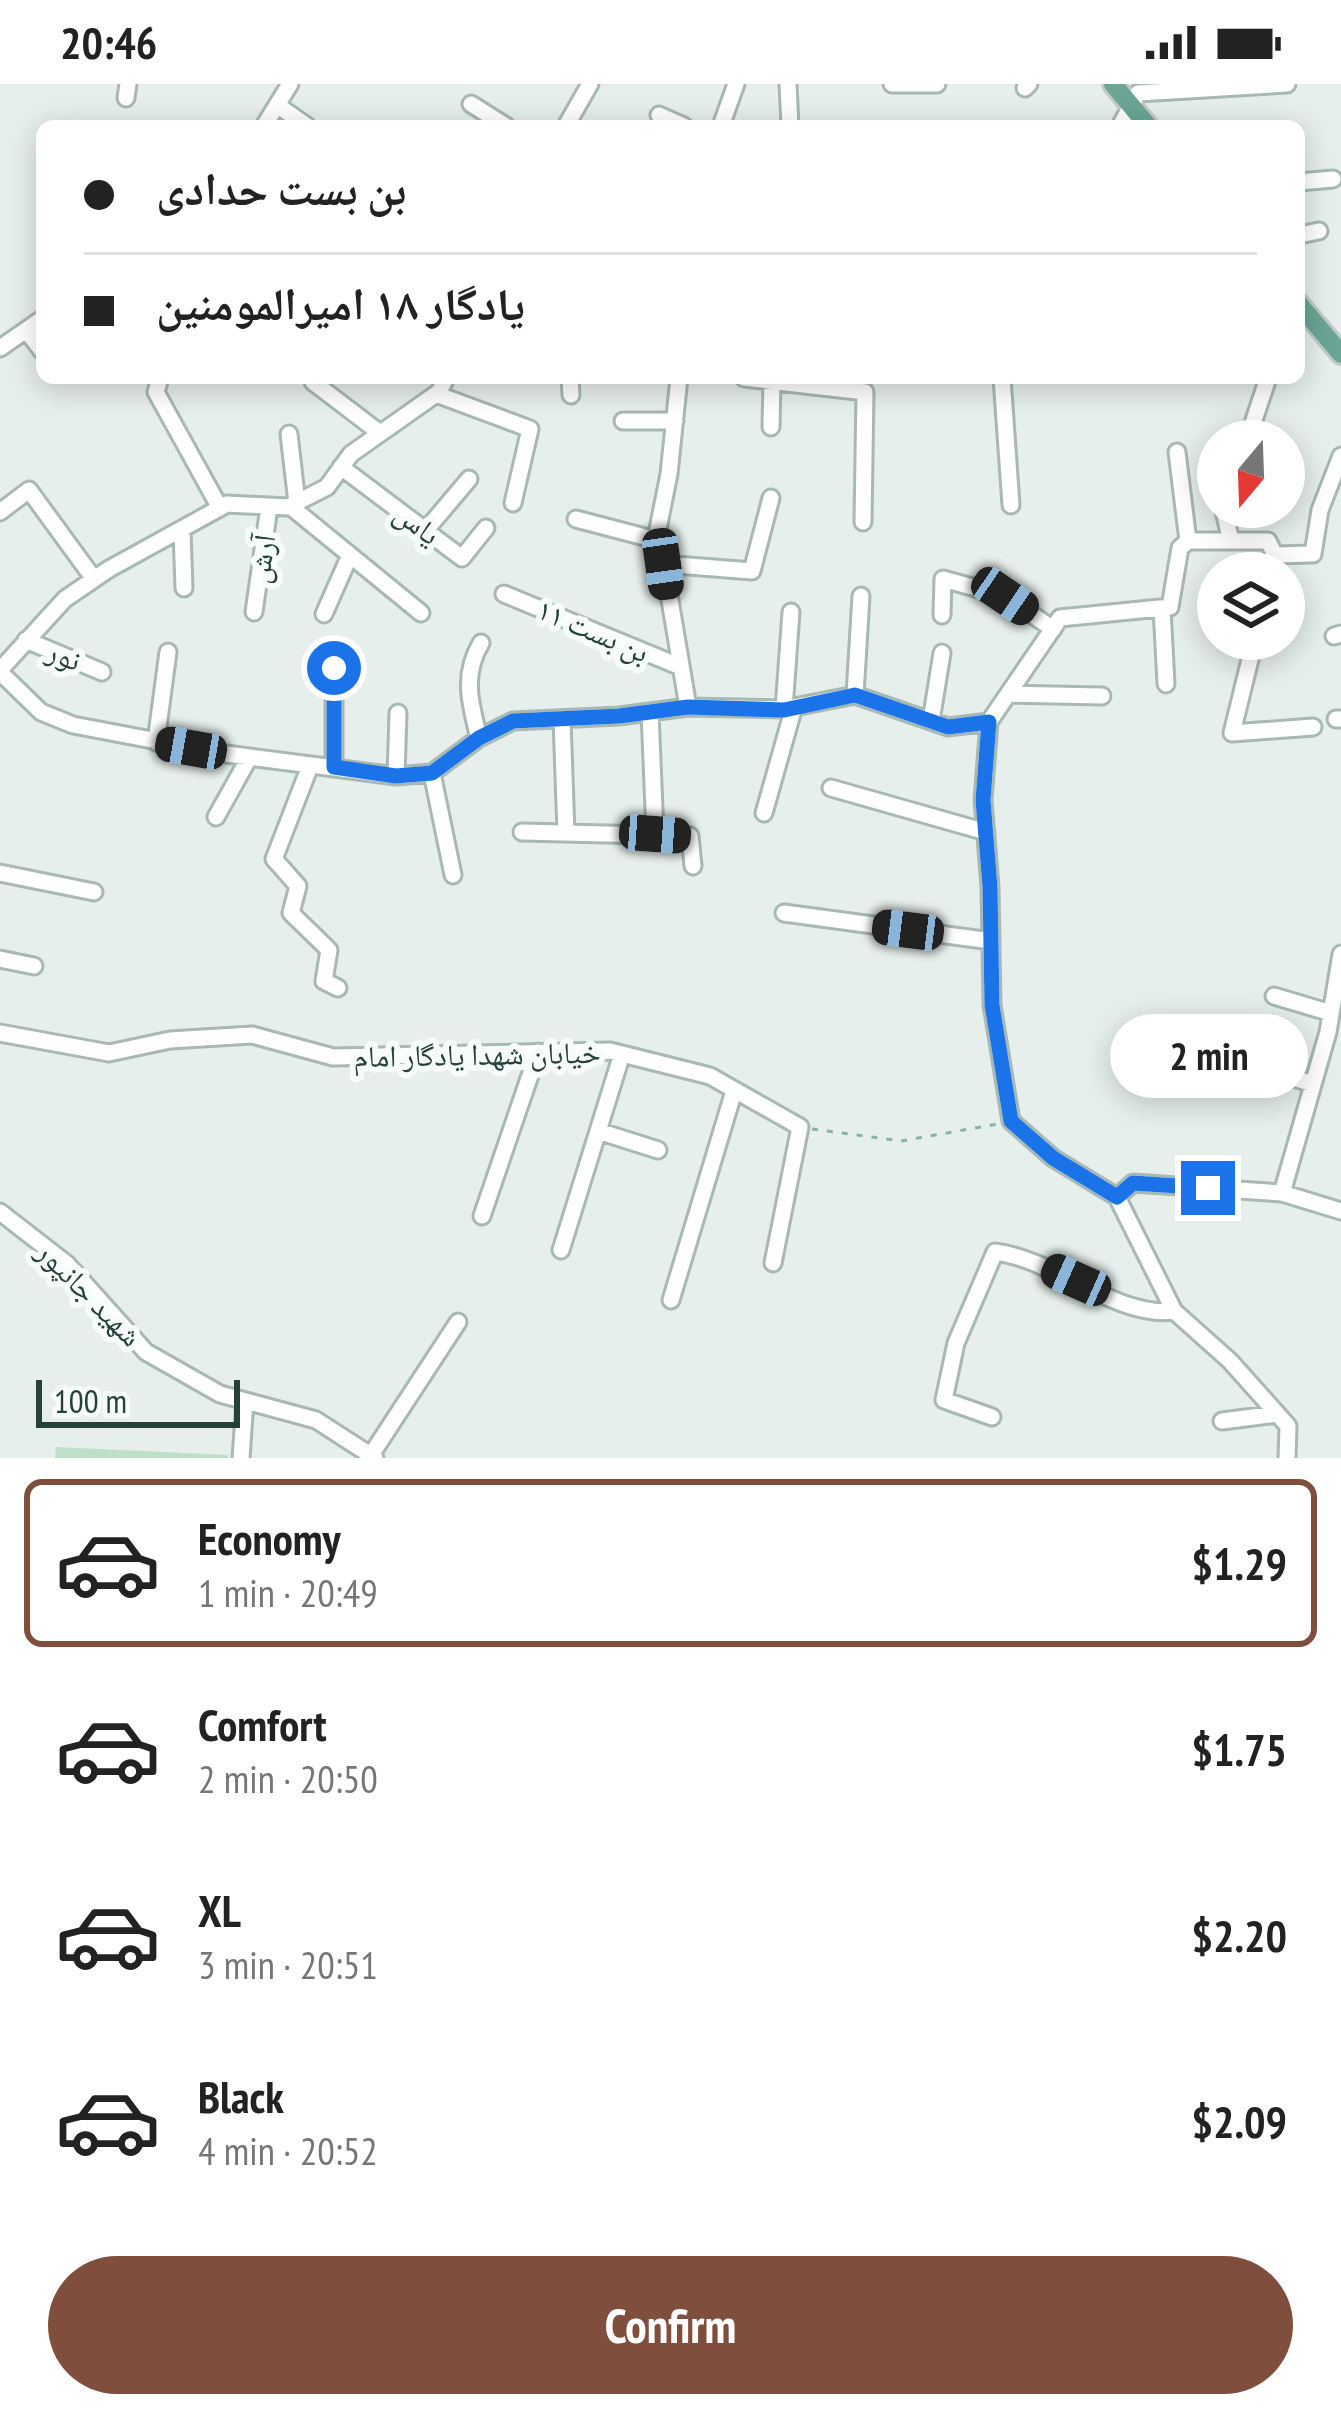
<!DOCTYPE html>
<html lang="en">
<head>
<meta charset="utf-8">
<style>
	body { margin:0; font-family:"PT Sans Narrow","Noto Naskh Arabic",sans-serif; background:#f6f6f6; color:#222; height:100vh; display:flex; flex-direction:column; font-size:45px; white-space:nowrap }
	* { box-sizing:border-box; margin:0 }
	p { font-size:39px; color:#767676 }
	.icon { flex:none; width:66px; height:66px; fill:none; stroke:currentColor; stroke-width:2; stroke-linecap:round; stroke-linejoin:round }
	.map { position:relative; height:1374px; overflow:hidden }
	.drawer { display:flex; flex-direction:column; background:#fff; flex:1 }
	.drawer>* { flex:none }
	.banner { position:absolute; left:36px; top:36px; width:1269px; height:264px; border-radius:18px; box-shadow:0 6px 30px #0003; display:grid; align-content:center; height:264px; padding:0 48px; background:#fff }
	.needle { width:78px; rotate:199deg }
	.fabs { position:absolute; left:1197px; top:336px; display:grid; gap:24px }
	.fabs a { display:grid; place-items:center; width:108px; height:108px; border-radius:50%; background:#fff; box-shadow:0 6px 30px #0003; font-size:60px }
	.scale { position:absolute; left:36px; bottom:30px; width:204px; box-sizing:border-box; padding-left:12px; border:6px solid #24423a; border-top:0; font-size:33px; line-height:42px; white-space:nowrap; color:#24423a; -webkit-text-stroke:9px #f7fbf9; paint-order:stroke }
	.end { position:absolute; width:54px; height:54px; margin:-27px; border:15px solid #1a73e8; background:#fff; box-shadow:0 0 0 6px #fff }
	.from { border-radius:50% }
	.bubble { position:absolute; height:84px; border-radius:42px; background:#fff; box-shadow:0 6px 30px #0003; font-size:39px; font-weight:600; line-height:84px; text-align:center }
	.car { position:absolute; width:36px; height:72px; margin:-36px -18px; border-radius:15px; box-shadow:0 0 9px 3px #0007; background:linear-gradient(#222 24%,#8ab4d8 0 40%,#222 0 76%,#8ab4d8 0 86%,#222 0) }
	.banner b { display:flex; align-items:center; gap:42px; height:114px; font-size:45px }
	.banner b+b { border-top:3px solid #e0e0e0 }
	.banner i { width:30px; height:30px; background:#222 }
	ul { padding:21px 0 0; list-style:none }
	li { display:flex; align-items:center; gap:36px; height:168px; margin:0 24px 18px; padding:0 24px; border:6px solid transparent; border-radius:18px }
	li div { flex:1 }
	li b { display:block; font-size:45px }
	li em { font-style:normal; font-weight:600 }
	li.on { border-color:#804e3d }
	li>.icon { width:108px; height:108px; stroke-width:1.5 }
	.cta { display:flex; gap:24px; margin-top:auto; padding:24px 48px }
	.cta a { flex:1; height:138px; border-radius:72px; background:#804e3d; color:#fff; font-size:48px; font-weight:600; line-height:138px; text-align:center }
	.status { display:flex; justify-content:space-between; align-items:center; height:84px; padding:0 60px; background:#fff; direction:ltr }
	.status svg { height:33px; fill:currentColor }
	.map>svg:first-child { display:block }
</style>
</head>
<body>
<div class="status"><b>20:46</b><svg viewBox="0 0 49 12"><path d="M0 12V9h3v3zM5 12V6h3v6zM10 12V3h3v9zM15 12V0h3v12zM26 1h20v11H26zM47 4h2v5h-2z"/></svg></div>
<div class="map">
<svg width="1341" height="1374" viewBox="0 0 1341 1374">
	<rect width="100%" height="100%" fill="#e6efeb"/>
	<path fill="#bfe0c8" d="M56,1363L228,1371V1374H55Z"/>
	<g fill="none" stroke-linecap="round" stroke-linejoin="round">
		<g stroke="#a8b8b2" stroke-width="21">
			<path id="minor" d="M788,0L790,42
				M892,0H937
				M1025,4L1029,0
				M1138,9L1287,0
				M126,14L128,0
				M471,20L506,42
				M277,21L307,42
				M659,31L684,42
				M264,42L290,0
				M566,42L590,0
				M721,42L736,0
				M1120,42L1136,13
				M1299,98L1333,95
				M1299,151L1319,147
				M26,246L42,267
				M0,264L42,235
				M160,294L156,308L220,424
				M570,294L571,311
				M744,294L865,308L863,438
				M1002,294L1011,421
				M313,298L380,349
				M436,310L530,345L513,419
				M623,337H675
				M771,343L772,297
				M289,350L297,419
				M1248,354L1268,294
				M341,383L462,474L486,444
				M1217,394L1218,398
				M290,422L421,529
				M1223,423L1231,457
				M0,428L29,406L94,495
				M576,435L660,457
				M426,446L469,395
				M182,447L184,504
				M1188,457H1268L1275,471
				M663,480L752,487L771,414
				M1270,489L1275,471L1313,470L1320,426L1341,372
				M504,510L681,583
				M1162,524L1166,600
				M254,528L269,423
				M324,530L350,471
				M942,531L943,495L1005,512L1053,545
				M1334,552L1341,550
				M1255,555L1232,649L1313,643
				M26,556L102,588
				M334,584V683
				M0,586L65,515L109,485L227,420L288,423L327,403L351,370L439,308L446,294
				M0,588L41,628L73,641L226,670L396,692L432,689L479,654L513,637L619,632L688,623L658,445L669,390L679,294
				M1010,610L1102,612
				M855,611L861,512
				M688,623L784,625L855,611L948,643L989,638L1060,534L1170,523L1180,464L1188,457L1177,368
				M784,625L791,528
				M650,628L655,750
				M562,635L566,749
				M1336,635H1341
				M931,637L942,569
				M989,638L983,716L990,803L992,921L1011,1037L1053,1074L1117,1113L1174,1227L1230,1277L1288,1342L1287,1374
				M479,654C470,619 462,591 481,559
				M156,658L168,568
				M310,682L274,775L298,802L291,829L329,866L324,897L338,904
				M432,689L453,791
				M396,692L398,629
				M831,704L986,748
				M764,729L794,623
				M216,733L249,674
				M522,748L690,752L693,782
				M0,789L94,808
				M784,829L991,857
				M0,875L34,882
				M1274,912L1331,929
				M0,949L109,969L170,956L252,951L333,973L610,967L710,992L800,1043
				M1250,980L1313,1000
				M598,1047L658,1066
				M1282,1109L1328,948L1341,870
				M1117,1113L1133,1099L1282,1109L1341,1127
				M0,1128L67,1180L146,1268L220,1310L316,1336L375,1374
				M482,1132L538,968
				M561,1166L622,970
				M773,1179L800,1043
				M671,1216L734,1007
				M992,1333L944,1316L956,1259L995,1168C1054,1175 1118,1235 1174,1227
				M1222,1337L1277,1330
				M371,1371L458,1238
				M241,1374L245,1317"/>
		</g>
		<g stroke="#c2cac8" stroke-width="24">
			<path id="major" d="M1113,0L1148,42
				M1299,220L1341,270"/>
		</g>
		<path stroke="#86b3a5" stroke-width="3" stroke-dasharray="6 9" stroke-linecap="butt" d="M812,1045L901,1057L998,1040"/>
		<use href="#minor" stroke="#fff" stroke-width="15"/>
		<use href="#major" stroke="#6aa596" stroke-width="18"/>
	</g>
	<g fill="none" stroke-linecap="round" stroke-linejoin="round">
		<path stroke="#1a73e8" stroke-width="15" d="M334,584V683L396,692L432,689L479,654L513,637L619,632L688,623L784,626L855,611L948,643L989,638L983,716L990,803L992,921L1011,1037L1053,1074L1117,1113L1133,1099L1208,1104"/>
	</g>
	<g text-anchor="middle" stroke-width="12" stroke-linejoin="round" paint-order="stroke">
		<g font-size="30" fill="#24423a" stroke="#f7fbf9">
			<text transform="translate(417 440) rotate(37)" y="10">یاس</text>
			<text transform="translate(262 475) rotate(-82)" y="10">آرش</text>
			<text transform="translate(593 547) rotate(23)" y="10">بن بست ۱۱</text>
			<text transform="translate(64 572) rotate(22)" y="10">نور</text>
			<text transform="translate(477 971) rotate(-1)" y="10">خیابان شهدا یادگار امام</text>
			<text transform="translate(89 1210) rotate(45)" y="10">شهید جانپور</text>
		</g>
	</g>
</svg>
<div class="fabs">
<a><svg class="needle" viewBox="-14 -14 28 28"><path d="M0-13l5 13h-10z" fill="#e53935"/><path d="M0 13l5-13h-10z" fill="#767676"/></svg></a>
<a><svg class="icon" aria-label="layers" viewBox="0 0 24 24"><path d="M12 4l9 5-9 5-9-5zM3 14l9 5 9-5"/></svg></a>
</div>
<div class="scale">100 m</div>
<i class="end from" style="left:334px;top:584px"></i>
<i class="end" style="left:1208px;top:1104px"></i>
<div class="bubble" style="left:1110px;top:930px;width:198px">2 min</div>
<i class="car" style="left:663px;top:480px;rotate:172deg"></i>
<i class="car" style="left:1005px;top:512px;rotate:124deg"></i>
<i class="car" style="left:191px;top:664px;rotate:280deg"></i>
<i class="car" style="left:655px;top:750px;rotate:94deg"></i>
<i class="car" style="left:908px;top:846px;rotate:277deg"></i>
<i class="car" style="left:1076px;top:1196px;rotate:294deg"></i>
<div class="banner">
<b><i class="from"></i>بن بست حدادی</b>
<b><i></i>یادگار ۱۸ امیرالمومنین</b>
</div>
</div>
<section class="drawer">
<ul>
<li class="on"><svg class="icon" aria-label="car" viewBox="0 0 24 24"><path d="M5 17H2v-5l4-1 3-4h7l3 4 3 1v5h-3M9 17h6M6 11h13"/><circle cx="7" cy="17" r="2"/><circle cx="17" cy="17" r="2"/></svg><div><b>Economy</b><p>1 min · 20:49</p></div><em>$1.29</em></li>
<li><svg class="icon" aria-label="car" viewBox="0 0 24 24"><path d="M5 17H2v-5l4-1 3-4h7l3 4 3 1v5h-3M9 17h6M6 11h13"/><circle cx="7" cy="17" r="2"/><circle cx="17" cy="17" r="2"/></svg><div><b>Comfort</b><p>2 min · 20:50</p></div><em>$1.75</em></li>
<li><svg class="icon" aria-label="car" viewBox="0 0 24 24"><path d="M5 17H2v-5l4-1 3-4h7l3 4 3 1v5h-3M9 17h6M6 11h13"/><circle cx="7" cy="17" r="2"/><circle cx="17" cy="17" r="2"/></svg><div><b>XL</b><p>3 min · 20:51</p></div><em>$2.20</em></li>
<li><svg class="icon" aria-label="car" viewBox="0 0 24 24"><path d="M5 17H2v-5l4-1 3-4h7l3 4 3 1v5h-3M9 17h6M6 11h13"/><circle cx="7" cy="17" r="2"/><circle cx="17" cy="17" r="2"/></svg><div><b>Black</b><p>4 min · 20:52</p></div><em>$2.09</em></li>
</ul>
<div class="cta"><a>Confirm</a></div>
</section>
</body>
</html>
